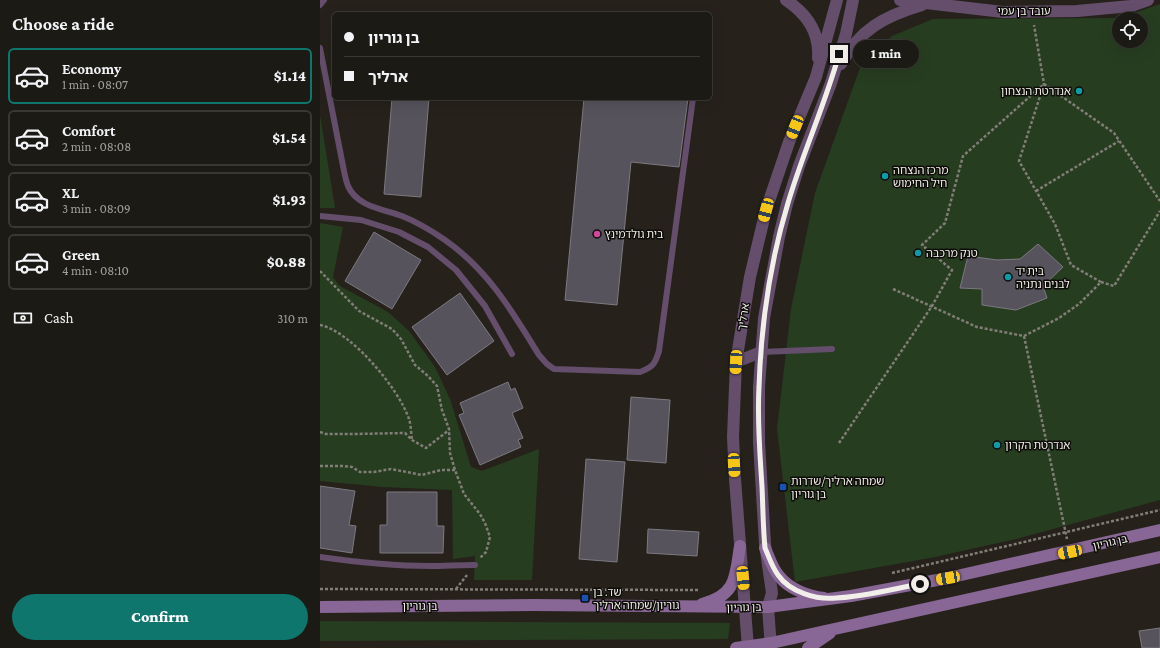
<!DOCTYPE html>
<html lang="en">
<head>
<meta charset="utf-8">
<style>
	body { margin:0; font-family:"Crimson Pro","Noto Sans Hebrew",serif; background:#292722; color:#f1f3f6; height:100vh; display:flex; flex-direction:column; font-size:15px; white-space:nowrap }
	* { box-sizing:border-box; margin:0 }
	p { font-size:13px; color:#a0a1a0 }
	.icon { flex:none; width:22px; height:22px; fill:none; stroke:currentColor; stroke-width:2; stroke-linecap:round; stroke-linejoin:round }
	.map { position:relative; flex:1; overflow:hidden }
	.sheet { display:flex; flex-direction:column; background:#1c1a14; width:320px }
	.sheet>* { flex:none }
	.banner { position:absolute; left:12px; top:12px; width:380px; height:88px; border-radius:6px; box-shadow:0 4px 16px #0002,0 0 0 1px #3a3834; display:grid; align-content:center; height:88px; padding:0 12px; background:#1c1a14 }
	.fabs { position:absolute; left:792px; top:12px; display:grid; gap:8px }
	.fabs a { display:grid; place-items:center; width:36px; height:36px; border-radius:50%; background:#1c1a14; box-shadow:0 4px 16px #0002,0 0 0 1px #3a3834; font-size:20px }
	.end { position:absolute; width:18px; height:18px; margin:-9px; border:5px solid #f2efea; background:#111; box-shadow:0 0 0 2px #111 }
	.from { border-radius:50% }
	.bubble { position:absolute; height:28px; border-radius:14px; background:#1c1a14; box-shadow:0 4px 16px #0002,0 0 0 1px #3a3834; font-size:13px; font-weight:800; line-height:28px; text-align:center }
	.car { position:absolute; width:12px; height:24px; margin:-12px -6px; border-radius:5px; box-shadow:0 0 3px 1px #0007; background:linear-gradient(#f5c518 24%,#345 0 40%,#f5c518 0 76%,#345 0 86%,#f5c518 0) }
	.banner b { display:flex; align-items:center; gap:14px; height:38px; font-size:15px }
	.banner b+b { border-top:1px solid #3a3834 }
	.banner i { width:10px; height:10px; background:#f1f3f6 }
	ul { padding:0; list-style:none }
	li { display:flex; align-items:center; gap:12px; height:56px; margin:0 8px 6px; padding:0 4px; border:2px solid #3a3834; border-radius:6px }
	li div { flex:1 }
	li b { display:block; font-size:15px }
	li em { font-style:normal; font-weight:800 }
	li.current { border-color:#0f766e }
	li>.icon { width:36px; height:36px; stroke-width:1.5 }
	h2 { padding:0 12px; font-size:18px; line-height:48px }
	.pay { display:flex; align-items:center; gap:10px; height:44px; padding:0 12px; font-size:15px }
	.pay p { margin-inline-start:auto }
	.action { display:flex; gap:8px; margin-top:auto; padding:8px 12px }
	.action a { flex:1; height:46px; border-radius:24px; background:#0f766e; color:#fff; font-size:16px; font-weight:800; line-height:46px; text-align:center }
	main { display:flex; flex:1; min-height:0 }
	.map>svg:first-child { display:block }
</style>
</head>
<body>
<main>
<section class="sheet">
<h2>Choose a ride</h2>
<ul>
<li class="current"><svg class="icon" aria-label="car" viewBox="0 0 24 24"><path d="M5 17H2v-5l4-1 3-4h7l3 4 3 1v5h-3M9 17h6M6 11h13"/><circle cx="7" cy="17" r="2"/><circle cx="17" cy="17" r="2"/></svg><div><b>Economy</b><p>1 min · 08:07</p></div><em>$1.14</em></li>
<li><svg class="icon" aria-label="car" viewBox="0 0 24 24"><path d="M5 17H2v-5l4-1 3-4h7l3 4 3 1v5h-3M9 17h6M6 11h13"/><circle cx="7" cy="17" r="2"/><circle cx="17" cy="17" r="2"/></svg><div><b>Comfort</b><p>2 min · 08:08</p></div><em>$1.54</em></li>
<li><svg class="icon" aria-label="car" viewBox="0 0 24 24"><path d="M5 17H2v-5l4-1 3-4h7l3 4 3 1v5h-3M9 17h6M6 11h13"/><circle cx="7" cy="17" r="2"/><circle cx="17" cy="17" r="2"/></svg><div><b>XL</b><p>3 min · 08:09</p></div><em>$1.93</em></li>
<li><svg class="icon" aria-label="car" viewBox="0 0 24 24"><path d="M5 17H2v-5l4-1 3-4h7l3 4 3 1v5h-3M9 17h6M6 11h13"/><circle cx="7" cy="17" r="2"/><circle cx="17" cy="17" r="2"/></svg><div><b>Green</b><p>4 min · 08:10</p></div><em>$0.88</em></li>
</ul>
<div class="pay"><svg class="icon" aria-label="cash" viewBox="0 0 24 24"><path d="M3 7h18v10H3z"/><circle cx="12" cy="12" r="2"/></svg>Cash<p>310 m</p></div>
<div class="action"><a>Confirm</a></div>
</section>
<div class="map">
<svg width="840" height="648" viewBox="0 0 840 648">
	<rect width="100%" height="100%" fill="#26221b"/>
	<path fill="#273d20" fill-rule="evenodd" d="M840,4V500L696,539L610,558L475,582L457,429L471,309L495,193L541,65L572,36L613,19L800,18ZM799,19H821V41H799Z
		M0,115L15,208H0Z
		M0,223L23,227L13,277L20,286L68,312L89,331L115,367L130,399L151,467L162,471L219,449L212,580H154L155,556L133,559L132,490L63,487L0,481Z
		M0,621L410,623L408,639L0,641Z"/>
	<path fill="#56535c" stroke="#7c7982" d="M72,98H109L101,197L64,194Z
		M264,98H368L359,167L311,162L297,305L245,300Z
		M54,232L101,260L72,309L25,281Z
		M718,244L743,267L723,286L727,298L696,310L662,305V289L640,288L648,256L677,260L700,259Z
		M140,293L174,341L127,375L92,327Z
		M188,382L191,390L195,388L203,408L192,413L203,438L198,440L201,447L160,465L139,415L144,413L140,403Z
		M311,397L350,400L346,463L307,460Z
		M266,459L305,462L297,562L259,559Z
		M0,486L35,491L29,525L36,526L32,553L0,548Z
		M67,492H117V526H124L123,553H60V525H67Z
		M328,529L379,532L377,556L327,553Z
		M840,628V648H822L819,631Z"/>
	<g fill="none" stroke-linecap="round" stroke-linejoin="round">
		<path stroke="#817d77" stroke-width="2.5" stroke-dasharray="3 2" stroke-linecap="butt" d="M724,84L794,133L840,201
			M716,191L799,141
			M0,271L39,311L72,329L81,339L95,365L108,376L117,386L122,410L129,429L130,453L135,470L144,494L160,514L165,523L170,537L166,552L160,558
			M781,282L794,286L840,211
			M573,289L657,327L704,336L739,318L759,304L781,282L751,265L735,224L699,161L724,84L714,25
			M0,325C31,331 79,389 89,419C91,425 91,433 92,440
			M704,336L747,539
			M0,432L6,434H34L85,433L92,440L106,448L129,430
			M519,443L612,306L632,270L602,245L625,223L643,156L724,84
			M0,466H23L32,467L40,472H54L71,469L102,475L121,470H135
			M572,573L840,510
			M0,589L380,590
			M136,589L147,575"/>
		<path stroke="#644e6c" stroke-width="6" d="M0,5L4,0
			M0,48L24,171C25,176 26,181 28,186C37,207 64,209 82,216C97,222 112,231 125,240C168,270 192,311 219,355L227,364L234,369L320,372C333,367 335,364 339,351L373,98
			M0,216L41,220L79,232L108,247L136,270L165,306L192,354
			M441,352L512,349
			M0,557C36,562 72,566 109,566C124,566 140,565 155,565"/>
		<path stroke="#644e6c" stroke-width="12" d="M416,362L441,352"/>
		<path stroke="#644e6c" stroke-width="12" d="M466,0C487,14 500,32 498,58
			M580,0L683,12L757,11L811,6L828,0
			M521,64C540,29 565,16 602,5
			M428,648L415,479L413,437L416,362L430,277L446,210L469,142L496,77L517,0
			M451,648L448,607L452,593L445,544L439,442V387L444,318L459,237L467,204L479,166L511,83L526,34L533,0"/>
		<path stroke="#886695" stroke-width="12" d="M445,548C449,557 452,568 459,576C469,589 488,596 504,598
			M382,604C417,595 415,577 420,546
			M0,607L214,605L448,607L531,596L628,578L840,530
			M416,648L451,643L840,557
			M488,648L510,633"/>
	</g>
	<g fill="none" stroke-linecap="round" stroke-linejoin="round">
		<path stroke="#f2efea" stroke-width="5" d="M519,54C505,105 483,152 468,203C450,262 441,326 439,387C437,421 440,454 442,487C443,507 443,528 445,548C449,557 452,567 458,575C470,592 496,600 516,598C543,597 573,589 600,584"/>
	</g>
	<g fill="#0f9aa8" stroke="#0d0c09" stroke-width="1.5">
		<circle cx="759" cy="91" r="4"/>
		<circle cx="565" cy="176" r="4"/>
		<circle cx="598" cy="253" r="4"/>
		<circle cx="688" cy="277" r="4"/>
		<circle cx="677" cy="445" r="4"/>
	</g>
	<circle fill="#d1479c" stroke="#0d0c09" stroke-width="1.5" cx="277" cy="234" r="4"/>
	<g fill="#1a4fb4" stroke="#0d0c09" stroke-width="1.5">
		<rect x="459" y="483" width="8" height="8" rx="2"/>
		<rect x="261" y="594" width="8" height="8" rx="2"/>
	</g>
	<g text-anchor="middle" stroke-width="3" stroke-linejoin="round" paint-order="stroke">
		<g font-size="11" fill="#f2efea" stroke="#0d0c09">
			<text x="704" y="15">עובד בן עמי</text>
			<text transform="translate(423 317) rotate(-81)" y="4">ארליך</text>
			<text transform="translate(790 542) rotate(-13)" y="4">בן גוריון</text>
			<text x="100" y="610">בן גוריון</text>
			<text transform="translate(424 607) rotate(-1)" y="4">בן גוריון</text>
		</g>
		<g font-size="11" fill="#f2efea" stroke="#0d0c09" text-anchor="start">
			<text x="751" y="95" text-anchor="end">אנדרטת הנצחון</text>
			<text x="573" y="174">מרכז הנצחה<tspan x="573" dy="13">חיל החימוש</tspan></text>
			<text x="285" y="238">בית גולדמינץ</text>
			<text x="606" y="257">טנק מרכבה</text>
			<text x="696" y="275">בית יד<tspan x="696" dy="13">לבנים נתניה</tspan></text>
			<text x="685" y="449">אנדרטת הקרון</text>
			<text x="471" y="485">שמחה ארליך/שדרות<tspan x="471" dy="13">בן גוריון</tspan></text>
			<text x="273" y="596">שד. בן<tspan x="273" dy="13">גוריון/שמחה ארליך</tspan></text>
		</g>
	</g>
</svg>
<div class="fabs">
<a><svg class="icon" aria-label="locate" viewBox="0 0 24 24"><circle cx="12" cy="12" r="6"/><path d="M12 2v4M12 18v4M2 12h4M18 12h4"/></svg></a>
</div>
<i class="end from" style="left:600px;top:584px"></i>
<i class="end" style="left:519px;top:54px"></i>
<div class="bubble" style="left:533px;top:40px;width:66px">1 min</div>
<i class="car" style="left:475px;top:127px;rotate:202deg"></i>
<i class="car" style="left:446px;top:210px;rotate:195deg"></i>
<i class="car" style="left:416px;top:362px;rotate:183deg"></i>
<i class="car" style="left:414px;top:465px;rotate:177deg"></i>
<i class="car" style="left:750px;top:552px;rotate:258deg"></i>
<i class="car" style="left:423px;top:578px;rotate:175deg"></i>
<i class="car" style="left:628px;top:578px;rotate:260deg"></i>
<div class="banner">
<b><i class="from"></i>בן גוריון</b>
<b><i></i>ארליך</b>
</div>
</div>
</main>
</body>
</html>
